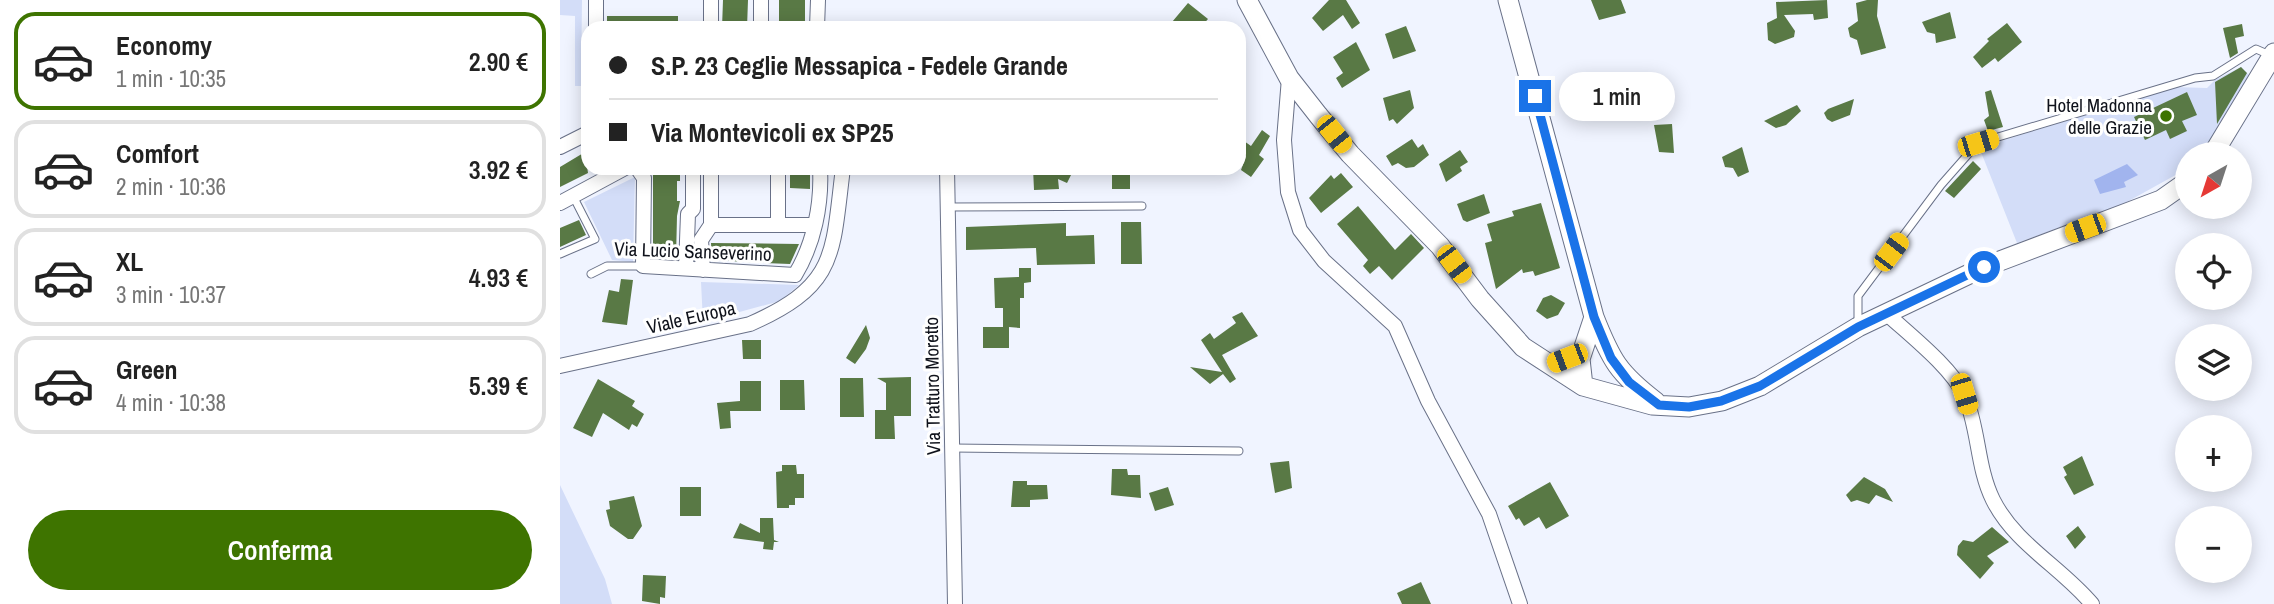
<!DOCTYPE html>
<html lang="it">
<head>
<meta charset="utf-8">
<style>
	body { margin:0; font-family:"Archivo Narrow",sans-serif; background:#f6f6f6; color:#222; height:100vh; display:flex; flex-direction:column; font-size:26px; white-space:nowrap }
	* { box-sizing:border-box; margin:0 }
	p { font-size:23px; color:#767676 }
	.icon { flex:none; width:38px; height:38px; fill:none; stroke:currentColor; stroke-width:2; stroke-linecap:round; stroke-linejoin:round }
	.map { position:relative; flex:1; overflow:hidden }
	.side { display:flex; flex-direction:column; background:#fff; width:560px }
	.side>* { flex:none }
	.guide { position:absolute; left:21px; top:21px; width:665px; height:154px; border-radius:21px; box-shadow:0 4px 18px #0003; display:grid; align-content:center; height:154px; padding:0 28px; background:#fff }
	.needle { width:46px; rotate:219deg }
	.tools { position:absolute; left:1615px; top:142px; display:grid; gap:14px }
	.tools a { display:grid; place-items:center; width:77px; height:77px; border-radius:50%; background:#fff; box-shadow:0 4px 18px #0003; font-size:35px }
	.end { position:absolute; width:32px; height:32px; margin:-16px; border:9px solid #1a73e8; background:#fff; box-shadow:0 0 0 4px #fff }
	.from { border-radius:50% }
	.bubble { position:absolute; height:49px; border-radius:24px; background:#fff; box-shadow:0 4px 18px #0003; font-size:23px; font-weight:600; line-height:49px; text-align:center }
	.car { position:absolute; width:21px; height:42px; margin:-21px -10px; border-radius:9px; box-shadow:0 0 5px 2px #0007; background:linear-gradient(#f5c518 24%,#345 0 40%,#f5c518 0 76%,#345 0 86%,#f5c518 0) }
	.guide b { display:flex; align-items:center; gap:24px; height:66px; font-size:26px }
	.guide b+b { border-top:2px solid #e0e0e0 }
	.guide i { width:18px; height:18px; background:#222 }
	ul { padding:12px 0 0; list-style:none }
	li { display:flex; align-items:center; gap:21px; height:98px; margin:0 14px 10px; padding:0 14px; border:4px solid #e0e0e0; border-radius:21px }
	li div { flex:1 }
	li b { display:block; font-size:26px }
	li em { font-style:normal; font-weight:600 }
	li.selected { border-color:#3e7400 }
	li>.icon { width:63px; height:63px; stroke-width:1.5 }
	.primary-button { display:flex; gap:14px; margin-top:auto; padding:14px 28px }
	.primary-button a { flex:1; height:80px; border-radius:42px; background:#3e7400; color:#fff; font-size:28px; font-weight:600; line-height:80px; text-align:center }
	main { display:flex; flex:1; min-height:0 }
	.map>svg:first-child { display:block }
</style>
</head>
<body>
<main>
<section class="side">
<ul>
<li class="selected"><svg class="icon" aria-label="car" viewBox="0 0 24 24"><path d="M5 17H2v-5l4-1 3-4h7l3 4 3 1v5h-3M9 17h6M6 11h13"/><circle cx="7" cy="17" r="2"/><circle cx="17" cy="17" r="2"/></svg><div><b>Economy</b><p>1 min · 10:35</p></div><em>2.90 €</em></li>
<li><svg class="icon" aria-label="car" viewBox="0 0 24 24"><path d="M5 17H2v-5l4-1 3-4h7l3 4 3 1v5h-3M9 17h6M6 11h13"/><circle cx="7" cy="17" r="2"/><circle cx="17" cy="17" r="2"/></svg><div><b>Comfort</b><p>2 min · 10:36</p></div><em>3.92 €</em></li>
<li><svg class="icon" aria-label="car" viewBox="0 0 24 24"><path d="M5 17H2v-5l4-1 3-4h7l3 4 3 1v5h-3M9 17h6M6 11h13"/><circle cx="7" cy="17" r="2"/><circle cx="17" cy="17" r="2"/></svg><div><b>XL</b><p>3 min · 10:37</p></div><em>4.93 €</em></li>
<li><svg class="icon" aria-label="car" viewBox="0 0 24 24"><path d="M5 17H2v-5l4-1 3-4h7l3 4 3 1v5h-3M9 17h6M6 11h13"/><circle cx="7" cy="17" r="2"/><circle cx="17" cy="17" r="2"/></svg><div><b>Green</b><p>4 min · 10:38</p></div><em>5.39 €</em></li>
</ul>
<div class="primary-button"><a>Conferma</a></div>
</section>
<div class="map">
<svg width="1714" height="604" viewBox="0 0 1714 604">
	<rect width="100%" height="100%" fill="#f0f4ff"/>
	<path fill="#d3ddf8" d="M0,0H22L21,86H15V16L0,15Z
		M1681,67L1690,76L1652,141L1639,154H1628L1627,166L1621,172L1565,203L1457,243L1421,152L1432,144L1614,87L1647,88L1655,80Z
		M75,177L73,262L52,260L24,202Z
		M141,282L239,285L220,301L143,322Z
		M0,485L45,579L52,604H0Z"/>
	<path fill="#a1b4ee" d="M1567,164L1578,175L1564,182L1566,187L1540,194L1534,180Z"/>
	<path fill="#597945" d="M163,0H188L187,28H162Z
		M219,0H245V28H219Z
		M769,0H786L800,23L792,29L783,15L763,31L752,18Z
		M1031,0H1061L1066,13L1039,20Z
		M1267,0L1268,18L1254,20L1253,14L1224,15L1235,31L1234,37L1215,44L1208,40L1207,23L1217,18L1216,2Z
		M1307,0H1318L1317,16L1326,48L1301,55L1297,40L1290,37L1288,28L1298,21L1296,3Z
		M628,3L648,19L640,28H607Z
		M1390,12L1396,38L1376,43L1375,34L1367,32L1362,22Z
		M47,16H118V28H47Z
		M1447,23L1462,42L1438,62L1435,58L1422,68L1413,57L1429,41L1427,39Z
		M1682,24L1684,36L1675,38L1678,53L1670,58L1663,28Z
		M846,26L856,51L833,59L825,34Z
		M796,42L810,70L782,88L776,78L783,73L773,57Z
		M1681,67L1687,73L1657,124L1655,82Z
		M1101,88L1105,101L1087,106L1083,94Z
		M850,90L854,108L837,124L833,119L829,121L823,98Z
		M1431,90L1443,127L1428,131L1424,120L1429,116L1425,92Z
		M1627,92L1637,115L1622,121L1627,131L1610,139L1606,130L1585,140L1574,117Z
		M1294,99L1290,115L1272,122L1267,119L1264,113L1268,109Z
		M1237,105L1241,111L1226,125L1216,128L1204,121Z
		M1112,124L1114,153L1099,152L1094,125Z
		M702,130L710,136L699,155L704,159L691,177L681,170L686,156L679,148L684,141L691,146Z
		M852,139L858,148L863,144L869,155L854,167L846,168L838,163L832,166L826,156Z
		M1182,147L1189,172L1178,177L1173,168L1165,167L1162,157Z
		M900,150L908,162L900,167L902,171L886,182L879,164Z
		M25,152L28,173L0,187V167Z
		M1413,161L1421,169L1394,198L1385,191Z
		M93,168H120V181H117V201H120L117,216L116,258L93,257Z
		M230,168H250V189L230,188Z
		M473,168H502L512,173L507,183L498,179L499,189L474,190Z
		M552,168H570V189H552Z
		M781,173L793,187L761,213L749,198L771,175L774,179Z
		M924,194L930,213L907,222L903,220L897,204Z
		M981,203L1000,268L975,276L973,271L963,273L962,269L936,289L925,243L932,241L927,224L954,216L952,211Z
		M798,206L835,250L851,234L864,248L832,280L819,266L810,274L803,266L808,260L777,224Z
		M19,220L26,235L0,247V228Z
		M561,222H581L582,264H561Z
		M506,223V236L534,235L535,264L477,265L476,248L406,250V227Z
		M151,243L239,244L230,264L204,263L152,260Z
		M459,268H471V282L464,283V298H460V328L449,327V348H423V327H443V308H435L434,278L459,277Z
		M61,279L73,280L67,325L42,322L49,290L59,292Z
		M991,295L1005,303L998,315L987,319L976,311L983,298Z
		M682,312L698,336L662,355L676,379L670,383L663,374L650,384L630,367L662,372L641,340L650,333L654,339L676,323L672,317Z
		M306,325L310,338L306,349L295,364L286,358Z
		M182,340H201V359H183Z
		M351,377V416H334L335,439H315V410H326V383L317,378Z
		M280,378H303L304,417H280Z
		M38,379L75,401L72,406L84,414L77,427L72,424L69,430L43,413L32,437L13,428Z
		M220,380H244L245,410H220Z
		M180,381H201V411H170L171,428L160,429L157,403L180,401Z
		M1522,456L1534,485L1514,495L1504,477L1507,475L1503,467Z
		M729,461L732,488L715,493L710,463Z
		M222,465H236L237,474H244V498H235V505H229V508H217L216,472L222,471Z
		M552,469H567L568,475H580L581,498L551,495Z
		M1304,477L1325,489L1333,502L1316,495L1309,504L1297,500L1291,502L1286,495Z
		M453,481H467V485H487L488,499L470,500V507H451Z
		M990,482L1009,516L986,529L979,517L964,526L959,518L956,520L948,506Z
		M120,487H141V516H120Z
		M608,487L614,505L595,511L589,493Z
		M74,496L82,526L73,539H68L50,526L46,510L50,509L49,501Z
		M200,518H213L214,540L219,542H214L213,550L203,549L204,542L173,538L180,523L200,533Z
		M1518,526L1526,537L1515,549L1506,536Z
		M1432,527L1449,542L1427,556L1434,563L1420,579L1397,555L1398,546L1403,540L1413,542Z
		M83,575L106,576L105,598L100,597V604L82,601Z
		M861,582L871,604H842L837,593Z"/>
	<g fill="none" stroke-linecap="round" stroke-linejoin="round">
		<g stroke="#697188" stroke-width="9">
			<path id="service" d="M388,207L582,206
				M0,254L35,239L13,196
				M31,274L47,266H83
				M1298,323V296L1381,185L1418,143L1635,78L1653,76L1696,49L1712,56
				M393,448L679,451"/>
		</g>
		<g stroke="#697188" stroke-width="16">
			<path id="minor" d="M201,0V28
				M36,28V0
				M151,28V0
				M257,28L258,0
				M729,78L724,140L728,192L740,230L764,261L835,326L868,401L929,514L960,604
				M0,147L28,133
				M77,168L84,178L83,266L235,275C254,244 262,204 260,168
				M387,168L395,604
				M0,203L65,168
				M218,223V168
				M151,225H255
				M126,268L128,214L133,209V168
				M143,270L141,240L151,225V168
				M1327,314C1351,336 1391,367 1405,396C1419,429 1417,468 1433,500C1455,544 1501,567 1532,604
				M0,366L190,324C278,285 272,255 283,168"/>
		</g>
		<g stroke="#697188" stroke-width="21">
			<path id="tertiary" d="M687,0L729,78L758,115L790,154L880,246L920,299L963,347L1023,386L1092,405L1129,407L1162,401L1200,386L1298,327L1424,267L1601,200L1628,181
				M948,0L1034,317C1051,360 1058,373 1096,402
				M1653,154L1714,53
				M1023,386L1020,359L1034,317"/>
		</g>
		<use href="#service" stroke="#fff" stroke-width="7"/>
		<use href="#minor" stroke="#fff" stroke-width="14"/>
		<use href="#tertiary" stroke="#fff" stroke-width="19"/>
	</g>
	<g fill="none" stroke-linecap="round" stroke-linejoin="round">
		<path stroke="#1a73e8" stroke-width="9" d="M975,96L1034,317L1051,358L1069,382L1099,405L1129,407L1161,401L1200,386L1298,327L1424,267"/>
	</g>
	<circle fill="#3e7400" stroke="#fff" stroke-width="2.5" cx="1606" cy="116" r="7"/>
	<g text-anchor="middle" stroke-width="6" stroke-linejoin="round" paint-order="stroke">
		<g font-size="19" fill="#0f121b" stroke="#fff" text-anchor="end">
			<text x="1592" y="112">Hotel Madonna<tspan x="1592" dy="22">delle Grazie</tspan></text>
		</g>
		<g font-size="19" fill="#0f121b" stroke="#fff">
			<text transform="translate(133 251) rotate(2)" y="7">Via Lucio Sanseverino</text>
			<text transform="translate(131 317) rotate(-13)" y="7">Viale Europa</text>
			<text transform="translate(372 386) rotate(-91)" y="7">Via Tratturo Moretto</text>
		</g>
	</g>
</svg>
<div class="tools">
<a><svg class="needle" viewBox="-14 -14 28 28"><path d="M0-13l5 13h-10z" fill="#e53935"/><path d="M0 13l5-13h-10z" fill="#767676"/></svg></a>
<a><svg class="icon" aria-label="locate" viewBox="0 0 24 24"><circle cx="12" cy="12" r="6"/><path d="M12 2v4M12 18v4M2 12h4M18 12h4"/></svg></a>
<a><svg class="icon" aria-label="layers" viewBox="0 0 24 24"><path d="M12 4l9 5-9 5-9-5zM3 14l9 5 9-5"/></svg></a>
<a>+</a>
<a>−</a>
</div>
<i class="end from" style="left:1424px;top:267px"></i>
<i class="end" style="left:975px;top:96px"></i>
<div class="bubble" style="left:999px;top:72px;width:116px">1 min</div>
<i class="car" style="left:774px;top:134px;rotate:141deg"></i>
<i class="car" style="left:1418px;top:143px;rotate:73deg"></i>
<i class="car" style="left:1525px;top:228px;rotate:250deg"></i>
<i class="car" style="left:1331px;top:252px;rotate:37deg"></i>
<i class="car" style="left:894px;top:264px;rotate:143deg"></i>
<i class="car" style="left:1007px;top:358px;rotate:249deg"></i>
<i class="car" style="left:1404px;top:394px;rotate:163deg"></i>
<div class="guide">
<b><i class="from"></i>S.P. 23 Ceglie Messapica - Fedele Grande</b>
<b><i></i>Via Montevicoli ex SP25</b>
</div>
</div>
</main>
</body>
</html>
